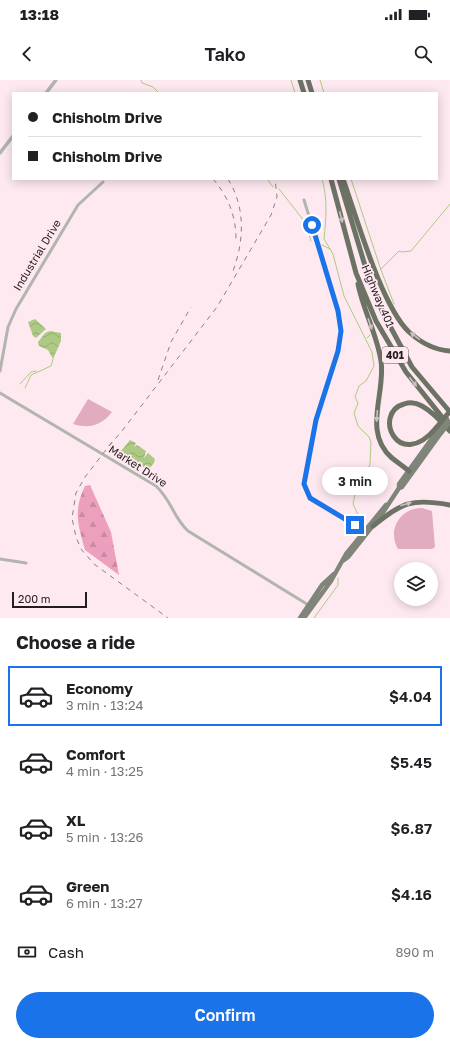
<!DOCTYPE html>
<html lang="en">
<head>
<meta charset="utf-8">
<style>
	body { margin:0; font-family:"Golos Text",sans-serif; background:#f6f6f6; color:#202124; height:100vh; display:flex; flex-direction:column; font-size:15px; white-space:nowrap }
	* { box-sizing:border-box; margin:0 }
	p { font-size:13px; color:#757577 }
	.icon { flex:none; width:22px; height:22px; fill:none; stroke:currentColor; stroke-width:2; stroke-linecap:round; stroke-linejoin:round }
	.map { position:relative; height:538px; overflow:hidden }
	.panel { display:flex; flex-direction:column; background:#fff; flex:1 }
	.panel>* { flex:none }
	.hud { position:absolute; left:12px; top:12px; width:426px; height:88px; border-radius:0px; box-shadow:0 2px 10px #0003; display:grid; align-content:center; height:88px; padding:0 16px; background:#fff }
	.buttons { position:absolute; left:394px; top:482px; display:grid; gap:8px }
	.buttons a { display:grid; place-items:center; width:44px; height:44px; border-radius:50%; background:#fff; box-shadow:0 2px 10px #0003; font-size:20px }
	.scale { position:absolute; left:12px; bottom:10px; width:75px; box-sizing:border-box; padding-left:4px; border:2px solid #241d1f; border-top:0; font-size:11px; line-height:14px; white-space:nowrap; color:#241d1f; -webkit-text-stroke:3px #fee9f0; paint-order:stroke }
	.end { position:absolute; width:18px; height:18px; margin:-9px; border:5px solid #1a73e8; background:#fff; box-shadow:0 0 0 2px #fff }
	.from { border-radius:50% }
	.bubble { position:absolute; height:28px; border-radius:14px; background:#fff; box-shadow:0 2px 10px #0003; font-size:13px; font-weight:600; line-height:28px; text-align:center }
	.hud b { display:flex; align-items:center; gap:14px; height:38px; font-size:15px }
	.hud b+b { border-top:1px solid #e0e0e0 }
	.hud i { width:10px; height:10px; background:#202124 }
	ul { padding:0; list-style:none }
	li { display:flex; align-items:center; gap:12px; height:60px; margin:0 8px 6px; padding:0 8px; border:2px solid transparent; border-radius:0px }
	li div { flex:1 }
	li b { display:block; font-size:15px }
	li em { font-style:normal; font-weight:600 }
	li.on { border-color:#1a73e8 }
	li>.icon { width:36px; height:36px; stroke-width:1.5 }
	h2 { padding:0 16px; font-size:18px; line-height:48px }
	.pay { display:flex; align-items:center; gap:10px; height:44px; padding:0 16px; font-size:15px }
	.pay p { margin-inline-start:auto }
	.action { display:flex; gap:8px; margin-top:auto; padding:8px 16px }
	.action a { flex:1; height:46px; border-radius:24px; background:#1a73e8; color:#fff; font-size:16px; font-weight:600; line-height:46px; text-align:center }
	.status { display:flex; justify-content:space-between; align-items:center; height:28px; padding:0 20px; background:#fff; direction:ltr }
	.status svg { height:11px; fill:currentColor }
	header { display:flex; justify-content:space-between; align-items:center; height:52px; padding:0 16px; background:#fff; font-size:18px; font-weight:600 }
	.map>svg:first-child { display:block }
</style>
</head>
<body>
<div class="status"><b>13:18</b><svg viewBox="0 0 49 12"><path d="M0 12V9h3v3zM5 12V6h3v6zM10 12V3h3v9zM15 12V0h3v12zM26 1h20v11H26zM47 4h2v5h-2z"/></svg></div>
<header><svg class="icon" aria-label="back" viewBox="0 0 24 24"><path d="M15 5l-7 7 7 7"/></svg>Tako<svg class="icon" aria-label="search" viewBox="0 0 24 24"><circle cx="10" cy="10" r="6"/><path d="M15 15l6 6"/></svg></header>
<div class="map">
<svg width="450" height="538" viewBox="0 0 450 538">
	<defs>
		<pattern id="forest-firs" width="22" height="20" patternUnits="userSpaceOnUse"><rect width="22" height="20" fill="#eda0bd"/><path d="M5 1l3.5 6h-7zM16 11l3.5 6h-7z" fill="#cb89a2"/></pattern>
		<pattern id="water-waves" width="16" height="10" patternUnits="userSpaceOnUse"><rect width="16" height="10" fill="#adca84"/><path d="M0 5q4-4 8 0t8 0" fill="none" stroke="#95ad72"/></pattern>
	</defs>
	<rect width="100%" height="100%" fill="#fee9f0"/>
	<path fill="#e1acbf" d="M88,319L112,332C101,346 89,349 73,344Z
		M422,428L432,431L435,467L432,469H398C387,450 400,428 422,428Z"/>
	<path fill="url(#forest-firs)" d="M90,405L111,452L119,495L85,470C78,445 73,431 85,406Z"/>
	<path fill="url(#water-waves)" d="M35,239L46,249L36,258L33,256L28,242Z
		M50,251L61,253V261L53,279L48,270L39,266L38,262L45,253Z
		M130,360L136,363L134,367L137,365L146,371L144,378L148,373L155,379L154,383L149,389L140,386V383L137,385L133,382L135,377L131,381L121,375V371Z"/>
	<g fill="none" stroke-linecap="round" stroke-linejoin="round">
		<path stroke="#adca84" stroke-width="1" d="M141,0L142,3L153,7L159,13
			M291,0L295,13
			M320,0L324,13
			M267,99L273,107
			M322,99C328,119 326,139 324,159L333,174L344,216L372,272L374,286L366,301L359,306L355,317L358,323L354,333L358,346L369,357L371,362L370,384L358,413L355,414L353,424L361,441
			M351,99L381,190L394,224
			M279,109L305,142L311,161
			M322,165L330,169
			M381,189L399,171L402,172L411,171L450,124
			M367,258L370,255
			M20,304L31,292L36,291
			M25,308L31,295L51,286L53,279
			M314,538L338,505V498"/>
		<path stroke="#b2b5ae" stroke-width="3" d="M304,120L338,231L341,251L338,271L316,339L304,404L310,418L365,451
			M0,291L8,247L16,229L78,125L103,102
			M0,313L156,406C172,421 173,437 188,451L310,526
			M0,479L26,483"/>
		<path stroke="#b2b5ae" stroke-width="3.5" d="M46,13L56,0
			M0,73L13,56"/>
		<path stroke="#7f8578" stroke-width="4.5" d="M399,408L402,407L441,353
			M344,480L348,477L382,434L399,408V404L438,350
			M300,538L322,505L334,494
			M304,538L331,501L346,474L386,425"/>
		<path stroke="#6d7364" stroke-width="5" d="M300,0L304,13
			M308,0L312,13
			M331,99L356,193L376,241L406,292L450,347
			M339,99L366,189L383,233L412,287L450,332
			M343,99C357,138 381,225 409,252C420,262 435,270 450,271
			M358,204C363,230 377,254 381,281C386,313 362,352 392,378C397,382 403,386 409,391
			M436,348C398,393 372,333 404,324C410,322 417,323 422,326C433,332 442,342 450,351
			M373,446C403,422 412,418 450,425"/>
		<path stroke="#8e8084" stroke-width="1" stroke-dasharray="5 5" stroke-linecap="butt" d="M213,99C228,116 236,136 236,159
			M228,99C246,128 244,161 233,191
			M158,300L171,262L191,227
			M112,362L85,397L76,413L72,438L76,457L81,469L94,484L168,538
			M109,366L122,351L217,227L271,135L277,117L275,99"/>
		<path stroke="#7f8578" stroke-width="4.5" d="M438,350L447,339
			M441,353L450,342"/>
		<path stroke="#6d7364" stroke-width="5" d="M436,348L450,331"/>
	</g>
	<defs><path id="oneway-solid" d="M-6-.8H1V-3.2L6.5 0L1 3.2V.8H-6Z"/></defs>
	<g fill="#cbc0bf">
		<use href="#oneway-solid" transform="translate(341 137) rotate(76)"/>
		<use href="#oneway-solid" transform="translate(370 244) rotate(71)"/>
		<use href="#oneway-solid" transform="translate(415 256) rotate(-142)"/>
		<use href="#oneway-solid" transform="translate(413 302) rotate(52)"/>
		<use href="#oneway-solid" transform="translate(377 336) rotate(94)"/>
		<use href="#oneway-solid" transform="translate(406 424) rotate(-18)"/>
	</g>
	<g fill="none" stroke-linecap="round" stroke-linejoin="round">
		<path stroke="#1a73e8" stroke-width="5" d="M312,145L338,231L341,251L338,271L316,340L304,404L310,418L355,445"/>
	</g>
	<g text-anchor="middle" stroke-width="3.5" stroke-linejoin="round" paint-order="stroke">
		<rect fill="#fee9f0" stroke="#655a5e" stroke-width="1" x="382" y="267" width="26" height="16" rx="3"/>
		<g font-size="10" font-weight="bold" fill="#241d1f">
			<text x="395" y="279">401</text>
		</g>
		<g font-size="11" fill="#241d1f" stroke="#fee9f0">
			<text transform="translate(37 175) rotate(-59)" y="4">Industrial Drive</text>
			<text transform="translate(378 216) rotate(67)" y="4">Highway 401</text>
			<text transform="translate(138 386) rotate(33)" y="4">Market Drive</text>
		</g>
	</g>
</svg>
<div class="buttons">
<a><svg class="icon" aria-label="layers" viewBox="0 0 24 24"><path d="M12 4l9 5-9 5-9-5zM3 14l9 5 9-5"/></svg></a>
</div>
<div class="scale">200 m</div>
<i class="end from" style="left:312px;top:145px"></i>
<i class="end" style="left:355px;top:445px"></i>
<div class="bubble" style="left:322px;top:387px;width:66px">3 min</div>
<div class="hud">
<b><i class="from"></i>Chisholm Drive</b>
<b><i></i>Chisholm Drive</b>
</div>
</div>
<section class="panel">
<h2>Choose a ride</h2>
<ul>
<li class="on"><svg class="icon" aria-label="car" viewBox="0 0 24 24"><path d="M5 17H2v-5l4-1 3-4h7l3 4 3 1v5h-3M9 17h6M6 11h13"/><circle cx="7" cy="17" r="2"/><circle cx="17" cy="17" r="2"/></svg><div><b>Economy</b><p>3 min · 13:24</p></div><em>$4.04</em></li>
<li><svg class="icon" aria-label="car" viewBox="0 0 24 24"><path d="M5 17H2v-5l4-1 3-4h7l3 4 3 1v5h-3M9 17h6M6 11h13"/><circle cx="7" cy="17" r="2"/><circle cx="17" cy="17" r="2"/></svg><div><b>Comfort</b><p>4 min · 13:25</p></div><em>$5.45</em></li>
<li><svg class="icon" aria-label="car" viewBox="0 0 24 24"><path d="M5 17H2v-5l4-1 3-4h7l3 4 3 1v5h-3M9 17h6M6 11h13"/><circle cx="7" cy="17" r="2"/><circle cx="17" cy="17" r="2"/></svg><div><b>XL</b><p>5 min · 13:26</p></div><em>$6.87</em></li>
<li><svg class="icon" aria-label="car" viewBox="0 0 24 24"><path d="M5 17H2v-5l4-1 3-4h7l3 4 3 1v5h-3M9 17h6M6 11h13"/><circle cx="7" cy="17" r="2"/><circle cx="17" cy="17" r="2"/></svg><div><b>Green</b><p>6 min · 13:27</p></div><em>$4.16</em></li>
</ul>
<div class="pay"><svg class="icon" aria-label="cash" viewBox="0 0 24 24"><path d="M3 7h18v10H3z"/><circle cx="12" cy="12" r="2"/></svg>Cash<p>890 m</p></div>
<div class="action"><a>Confirm</a></div>
</section>
</body>
</html>
